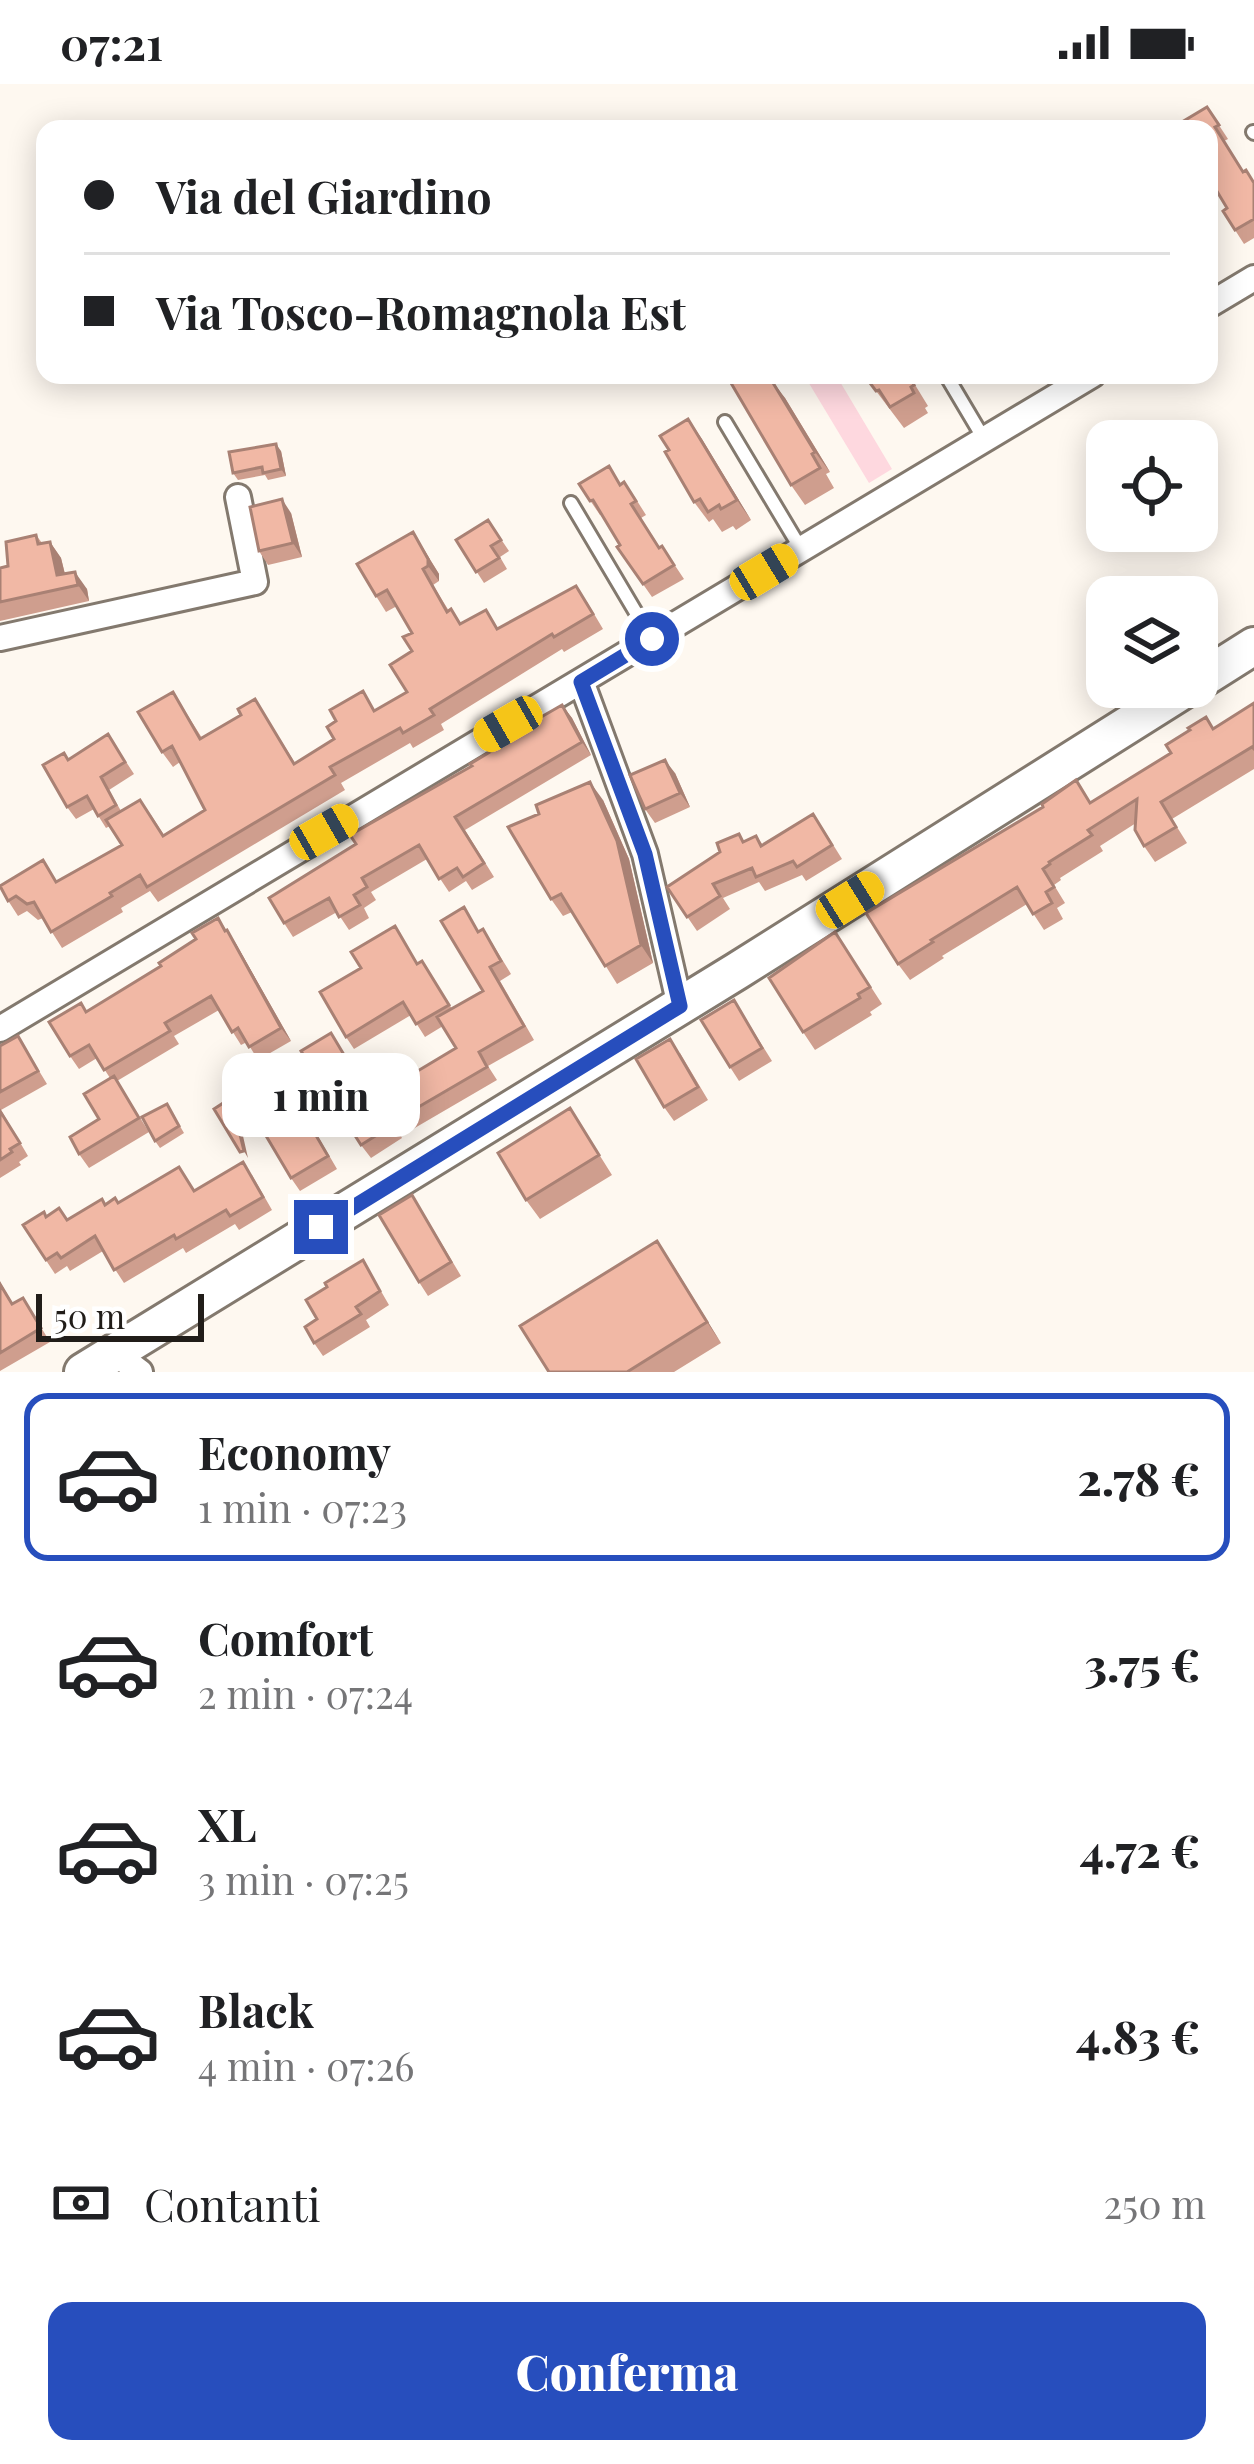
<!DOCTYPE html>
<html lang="it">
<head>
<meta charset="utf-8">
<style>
	body { margin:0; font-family:"Playfair Display",serif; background:#f2f2f2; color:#202124; height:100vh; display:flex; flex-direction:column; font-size:45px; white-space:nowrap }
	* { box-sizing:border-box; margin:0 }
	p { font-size:39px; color:#757577 }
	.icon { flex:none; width:66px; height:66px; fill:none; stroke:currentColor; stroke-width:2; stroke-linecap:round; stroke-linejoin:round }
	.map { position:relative; height:1288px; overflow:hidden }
	.sheet { display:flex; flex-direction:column; background:#fff; flex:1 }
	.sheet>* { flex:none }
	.hud { position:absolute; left:36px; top:36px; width:1182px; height:264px; border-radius:24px; box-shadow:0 6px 30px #0003; display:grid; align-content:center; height:264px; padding:0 48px; background:#fff }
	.fabs { position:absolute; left:1086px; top:336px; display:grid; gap:24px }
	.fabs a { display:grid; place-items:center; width:132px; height:132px; border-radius:24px; background:#fff; box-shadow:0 6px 30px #0003; font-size:60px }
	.scale { position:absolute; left:36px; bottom:30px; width:168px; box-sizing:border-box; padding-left:12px; border:6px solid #211d19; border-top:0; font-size:33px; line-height:42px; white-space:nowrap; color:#211d19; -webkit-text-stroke:9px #fff; paint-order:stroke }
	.end { position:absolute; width:54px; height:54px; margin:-27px; border:15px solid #274ebd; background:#fff; box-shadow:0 0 0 6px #fff }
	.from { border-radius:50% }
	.bubble { position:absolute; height:84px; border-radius:24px; background:#fff; box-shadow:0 6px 30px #0003; font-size:39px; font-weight:800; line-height:84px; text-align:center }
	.car { position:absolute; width:36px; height:72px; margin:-36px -18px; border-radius:15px; box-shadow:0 0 9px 3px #0007; background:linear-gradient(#f5c518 24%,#345 0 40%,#f5c518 0 76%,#345 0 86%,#f5c518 0) }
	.hud b { display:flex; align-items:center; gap:42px; height:114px; font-size:45px }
	.hud b+b { border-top:3px solid #e0e0e0 }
	.hud i { width:30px; height:30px; background:#202124 }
	ul { padding:21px 0 0; list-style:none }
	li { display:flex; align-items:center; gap:36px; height:168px; margin:0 24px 18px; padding:0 24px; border:6px solid transparent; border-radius:24px }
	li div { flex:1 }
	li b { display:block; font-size:45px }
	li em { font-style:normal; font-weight:800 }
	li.active { border-color:#274ebd }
	li>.icon { width:108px; height:108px; stroke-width:1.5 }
	.pay { display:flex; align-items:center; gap:30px; height:132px; padding:0 48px; font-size:45px }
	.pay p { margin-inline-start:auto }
	.action { display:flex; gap:24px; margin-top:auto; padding:24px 48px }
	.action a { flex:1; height:138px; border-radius:24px; background:#274ebd; color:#fff; font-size:48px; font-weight:800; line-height:138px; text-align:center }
	.status { display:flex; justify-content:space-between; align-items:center; height:84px; padding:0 60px; background:#fff; direction:ltr }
	.status svg { height:33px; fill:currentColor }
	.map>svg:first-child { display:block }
</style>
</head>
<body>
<div class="status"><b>07:21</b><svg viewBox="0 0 49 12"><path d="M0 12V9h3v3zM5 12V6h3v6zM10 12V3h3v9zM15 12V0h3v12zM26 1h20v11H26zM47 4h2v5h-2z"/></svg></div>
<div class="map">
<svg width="1254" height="1288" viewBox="0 0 1254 1288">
	<rect width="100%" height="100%" fill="#fef8f0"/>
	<path fill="#fed8df" d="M804,291H836L892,385L869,399Z"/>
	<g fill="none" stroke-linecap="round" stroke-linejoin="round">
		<g stroke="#83796e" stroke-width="18">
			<path id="lane" d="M1253,48L1254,49
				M946,291L984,355
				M725,338L801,465
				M571,419L651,554"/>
		</g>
		<g stroke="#83796e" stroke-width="30">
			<path id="street" d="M1209,221L1254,194
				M0,554L255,498L238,413
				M581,597L645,770L680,922
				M0,945L1092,291
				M115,1269L140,1288"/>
		</g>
		<g stroke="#83796e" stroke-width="42">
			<path id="primary" d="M1197,598L1254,562
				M83,1288L737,887L1188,603"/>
		</g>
		<use href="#lane" stroke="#fff" stroke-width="12"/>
		<use href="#street" stroke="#fff" stroke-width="24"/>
		<use href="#primary" stroke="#fff" stroke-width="36"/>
	</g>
	<path fill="#cf9e8e" d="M1207,23L1228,55L1224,57L1243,88L1254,97V154L1244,160L1235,146L1227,124Z
		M864,291H909L928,322L925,324L928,329L904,344Z
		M767,296L785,314L830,388L826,390L834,404L805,421L791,401Z
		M688,335L751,436L736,446L733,442L722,448L713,435L709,438L694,418L669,366Z
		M281,367L286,392L268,396L265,391L238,396L233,389Z
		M579,400H621L634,412L646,431L641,434L660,464L662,462L684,495L652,513L617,463L620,461L602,430L600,431Z
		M291,429L302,473L268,481L259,467Z
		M488,436L509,467L500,473L507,485L484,499L456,456Z
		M36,451L42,459L50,458L61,474L65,490L87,505L89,517L0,537V484L8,482Z
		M423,464L439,490V497L433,501L449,527L461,540L498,545L587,518L603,545L564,568L562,565L441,640L444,646L413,664L410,659L341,699L345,706L158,818L150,807L121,824L123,828L62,864L43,834L38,836L27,827L18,832L0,804L58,797L122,761L110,742L106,744L94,725L76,735L67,723L68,675L108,650L134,690L109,706L121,727L151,731L164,751L205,726L180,678L173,683L162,668L173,608L202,654L241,631L255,615L295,679L407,608L412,549L397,522L386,528L376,512Z
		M1254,619V685L1172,735L1187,759L1155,778L1144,762L1136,739L1100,762L1103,767L1060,794L1061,796L1054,801L1065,819L1057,824L1063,835L1044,846L1027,820L942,872L944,874L910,896L898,880L1091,718Z
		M562,621L572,634L591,671L465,746L494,793L472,806L466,797L449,808L427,775L371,808L376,816L364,824L369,834L349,846L337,828L293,853L284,839L356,760Z
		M675,689L690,723L655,739L645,725Z
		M603,716L629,775L653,879L617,900L572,828L563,832L551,815Z
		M822,743L842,775L806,797L802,791L765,807L759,798L723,814L730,825L697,847L667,803L720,768L739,750L744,758L756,752L763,761Z
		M218,834L236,860L291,957L258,976L247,958L241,961L219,926L174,952L179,960L117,997L149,1048L89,1084L79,1070L99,1035L110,994L97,974L79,985L70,972L87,928L161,882L196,855Z
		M395,842L418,880L431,890L452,925L483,907L479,847L492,859L511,890L500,897L534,956L488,982L497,996L401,1052L402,1054L371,1074L361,1061L340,963L366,1005L417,987L456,964L443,942L425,953L411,931L354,965L346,953L361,884Z
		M847,866L882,920L870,928L872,931L815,966L803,948Z
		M734,916L772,977L739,997L730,983Z
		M18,952L47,1000L1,1026L28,1072L19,1078L21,1081L0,1094V962Z
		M680,969L708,1016L674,1037L664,1023Z
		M167,1020L184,1049L160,1064L155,1057Z
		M570,1024L612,1091L540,1135L526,1116Z
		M280,1040L316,1049L337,1085L300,1107L291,1094Z
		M252,1091L272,1126L239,1146L235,1140L186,1169L183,1164L124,1199L103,1167L70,1187L67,1182L55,1190L23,1141L67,1135L105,1121L195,1106Z
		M421,1125L461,1192L428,1212L419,1198Z
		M363,1176L389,1221L366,1236L370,1243L323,1272L314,1259L317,1235L327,1203Z
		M671,1178L721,1259L674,1288H549Z
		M0,1198L13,1220L23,1214L50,1258L0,1287Z"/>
	<path fill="#a98174" d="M770,294L785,314L830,388L815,368Z
		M688,335L702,355L751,436L737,416Z
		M276,360L281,367L286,392L281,385Z
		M282,415L291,429L302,473L293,459Z
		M413,448L439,490V497L428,482Z
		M50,458L61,474L68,503L57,491Z
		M75,488L87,505L89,517L78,501Z
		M562,621L572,634L591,671L582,658Z
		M665,676L675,689L690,723L680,709Z
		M590,698L603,716L629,775L653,879L641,861Z
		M227,846L236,860L291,957L281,944Z
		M231,1014L236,1021L248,1074L244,1067Z
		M657,1157L671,1178L721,1259L707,1238Z"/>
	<path fill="#f1b8a5" stroke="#a98174" stroke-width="3" d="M1207,23L1219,41L1215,43L1243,88L1246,86L1254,99V135L1235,146L1223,127L1227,124L1209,94V45H1180L1177,41Z
		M744,291H763L766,296L770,294L815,368L812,370L820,384L791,401L731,299Z
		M864,291H907L914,301L911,303L914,309L890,323L879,306L876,307Z
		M688,335L737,416L721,425L719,421L708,428L700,415L694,418L665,368L669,366L660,352Z
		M276,360L281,385L263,389L262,383L233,389L229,368Z
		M609,382L620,401L624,398L636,417L631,420L659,464L662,462L674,481L643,500L617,463L620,461L593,416L590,417L579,400Z
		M282,415L293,459L259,467L250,423Z
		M488,436L501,456L491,462L499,474L476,488L456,456Z
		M413,448L428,475V482L423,485L447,528L451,525L460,540L486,526L497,545L576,502L593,530L554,553L552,550L430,625L434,631L403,649L400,644L330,683L335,691L147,803L140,791L110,809L112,812L51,848L34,818L27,820L16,812L8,817L0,802L43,776L56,798L122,761L106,736L140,716L163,752L205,726L172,662L162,668L138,628L173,608L200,655L241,631L238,625L255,615L294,680L334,655L327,643L336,637L330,626L363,607L374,627L407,608L390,581L412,567L403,553L412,549L387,506L376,512L357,480Z
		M36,451L38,460L50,458L57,491L75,488L78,501L0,518V484L8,482L6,458Z
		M1254,619V665L1252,663L1161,718L1176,743L1144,762L1135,746L1137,715L1088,746L1092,751L1049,778L1050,780L1043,785L1054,803L1046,808L1052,819L1033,830L1017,803L931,856L933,858L898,880L866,829L1043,723L1042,720L1076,696L1090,719L1171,669L1166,661L1190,646L1188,644L1206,633L1213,645Z
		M562,621L582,658L455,733L484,779L463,793L457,784L439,795L419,761L362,794L367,803L354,811L360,821L339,833L329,814L284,839L269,814L356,760L350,751L472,682L470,680L531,643L529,640Z
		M108,650L125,678L101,693L116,721L98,732L87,712L67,723L43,681L64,669L68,676Z
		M665,676L680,709L645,725L630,691Z
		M590,698L617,757L641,861L605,882L561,810L551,815L508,743L539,730L536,721Z
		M813,730L832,761L797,783L793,777L756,793L752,784L713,800L720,812L687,833L667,803L720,768L717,759L739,750L743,758L756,752L761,762Z
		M464,823L478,848L483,845L501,877L490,883L524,942L479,968L487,983L391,1039L393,1041L361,1061L301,967L331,949L365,1006L410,978L416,988L456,964L437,933L483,907L441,837Z
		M218,834L225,847L227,846L281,944L249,963L238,944L232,948L211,912L165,939L170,947L104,986L89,961L70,972L49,938L81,919L86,928L161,882L159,879L196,855L192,849Z
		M395,842L417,880L422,877L449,921L416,940L403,918L346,953L320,908L361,884L351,868Z
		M835,848L870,903L858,910L860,914L803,948L769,894Z
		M734,916L762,964L730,983L701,936Z
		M18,952L38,987L0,1008V962Z
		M670,955L698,1003L664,1023L636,975Z
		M114,992L139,1034L79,1070L70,1053L99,1035L84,1010Z
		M231,1014L244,1067L240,1068L214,1025Z
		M167,1020L179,1042L155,1057L142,1033Z
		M570,1024L599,1071L526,1116L498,1069Z
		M0,1027L20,1059L10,1065L12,1068L0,1076Z
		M278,1035L280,1040L287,1036L292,1045L307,1036L328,1072L291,1094L262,1045Z
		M243,1078L263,1113L230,1132L226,1126L176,1155L174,1151L114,1186L95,1152L61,1174L57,1169L46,1176L23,1141L44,1128L46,1133L59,1124L67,1136L102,1115L105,1121L115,1114L118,1119L179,1083L194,1107Z
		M412,1111L451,1178L419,1198L379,1131Z
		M657,1157L707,1238L627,1288H549L520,1242Z
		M363,1176L380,1207L356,1223L361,1230L314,1259L305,1243L317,1235L306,1216L327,1203L325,1199Z
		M0,1200L12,1220L23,1214L41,1244L0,1269Z"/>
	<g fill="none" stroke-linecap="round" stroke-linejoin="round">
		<path stroke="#274ebd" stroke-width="15" d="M321,1143L680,922L645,770L581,598L652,555"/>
	</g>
</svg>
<div class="fabs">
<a><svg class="icon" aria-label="locate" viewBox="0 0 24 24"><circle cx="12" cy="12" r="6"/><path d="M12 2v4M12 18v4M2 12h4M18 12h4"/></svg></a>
<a><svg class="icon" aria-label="layers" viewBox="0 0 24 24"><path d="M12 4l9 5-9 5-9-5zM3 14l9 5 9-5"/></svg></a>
</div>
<div class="scale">50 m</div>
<i class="end from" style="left:652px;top:555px"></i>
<i class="end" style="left:321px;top:1143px"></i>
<div class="bubble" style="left:222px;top:969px;width:198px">1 min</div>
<i class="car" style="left:764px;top:488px;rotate:59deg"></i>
<i class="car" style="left:508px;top:640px;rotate:240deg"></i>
<i class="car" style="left:324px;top:748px;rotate:60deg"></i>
<i class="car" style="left:850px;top:816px;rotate:58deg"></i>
<div class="hud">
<b><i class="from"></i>Via del Giardino</b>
<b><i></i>Via Tosco-Romagnola Est</b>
</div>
</div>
<section class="sheet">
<ul>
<li class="active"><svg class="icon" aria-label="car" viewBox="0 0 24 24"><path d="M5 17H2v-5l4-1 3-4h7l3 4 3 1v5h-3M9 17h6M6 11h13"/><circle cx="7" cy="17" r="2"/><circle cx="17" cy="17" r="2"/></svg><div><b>Economy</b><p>1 min · 07:23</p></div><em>2.78 €</em></li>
<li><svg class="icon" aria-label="car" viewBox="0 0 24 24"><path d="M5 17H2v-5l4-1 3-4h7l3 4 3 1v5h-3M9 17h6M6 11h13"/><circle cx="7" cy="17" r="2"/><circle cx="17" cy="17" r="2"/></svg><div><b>Comfort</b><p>2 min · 07:24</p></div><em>3.75 €</em></li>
<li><svg class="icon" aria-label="car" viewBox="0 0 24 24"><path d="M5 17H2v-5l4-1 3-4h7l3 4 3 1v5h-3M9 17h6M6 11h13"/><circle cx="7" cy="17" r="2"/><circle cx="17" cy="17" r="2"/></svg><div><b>XL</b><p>3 min · 07:25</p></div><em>4.72 €</em></li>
<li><svg class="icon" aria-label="car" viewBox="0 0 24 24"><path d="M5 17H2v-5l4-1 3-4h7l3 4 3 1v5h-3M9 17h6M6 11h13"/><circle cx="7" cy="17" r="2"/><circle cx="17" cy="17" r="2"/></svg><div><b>Black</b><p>4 min · 07:26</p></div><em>4.83 €</em></li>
</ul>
<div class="pay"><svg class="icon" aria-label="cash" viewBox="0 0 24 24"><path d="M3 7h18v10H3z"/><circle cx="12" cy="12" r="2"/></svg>Contanti<p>250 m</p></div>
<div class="action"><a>Conferma</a></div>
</section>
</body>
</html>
